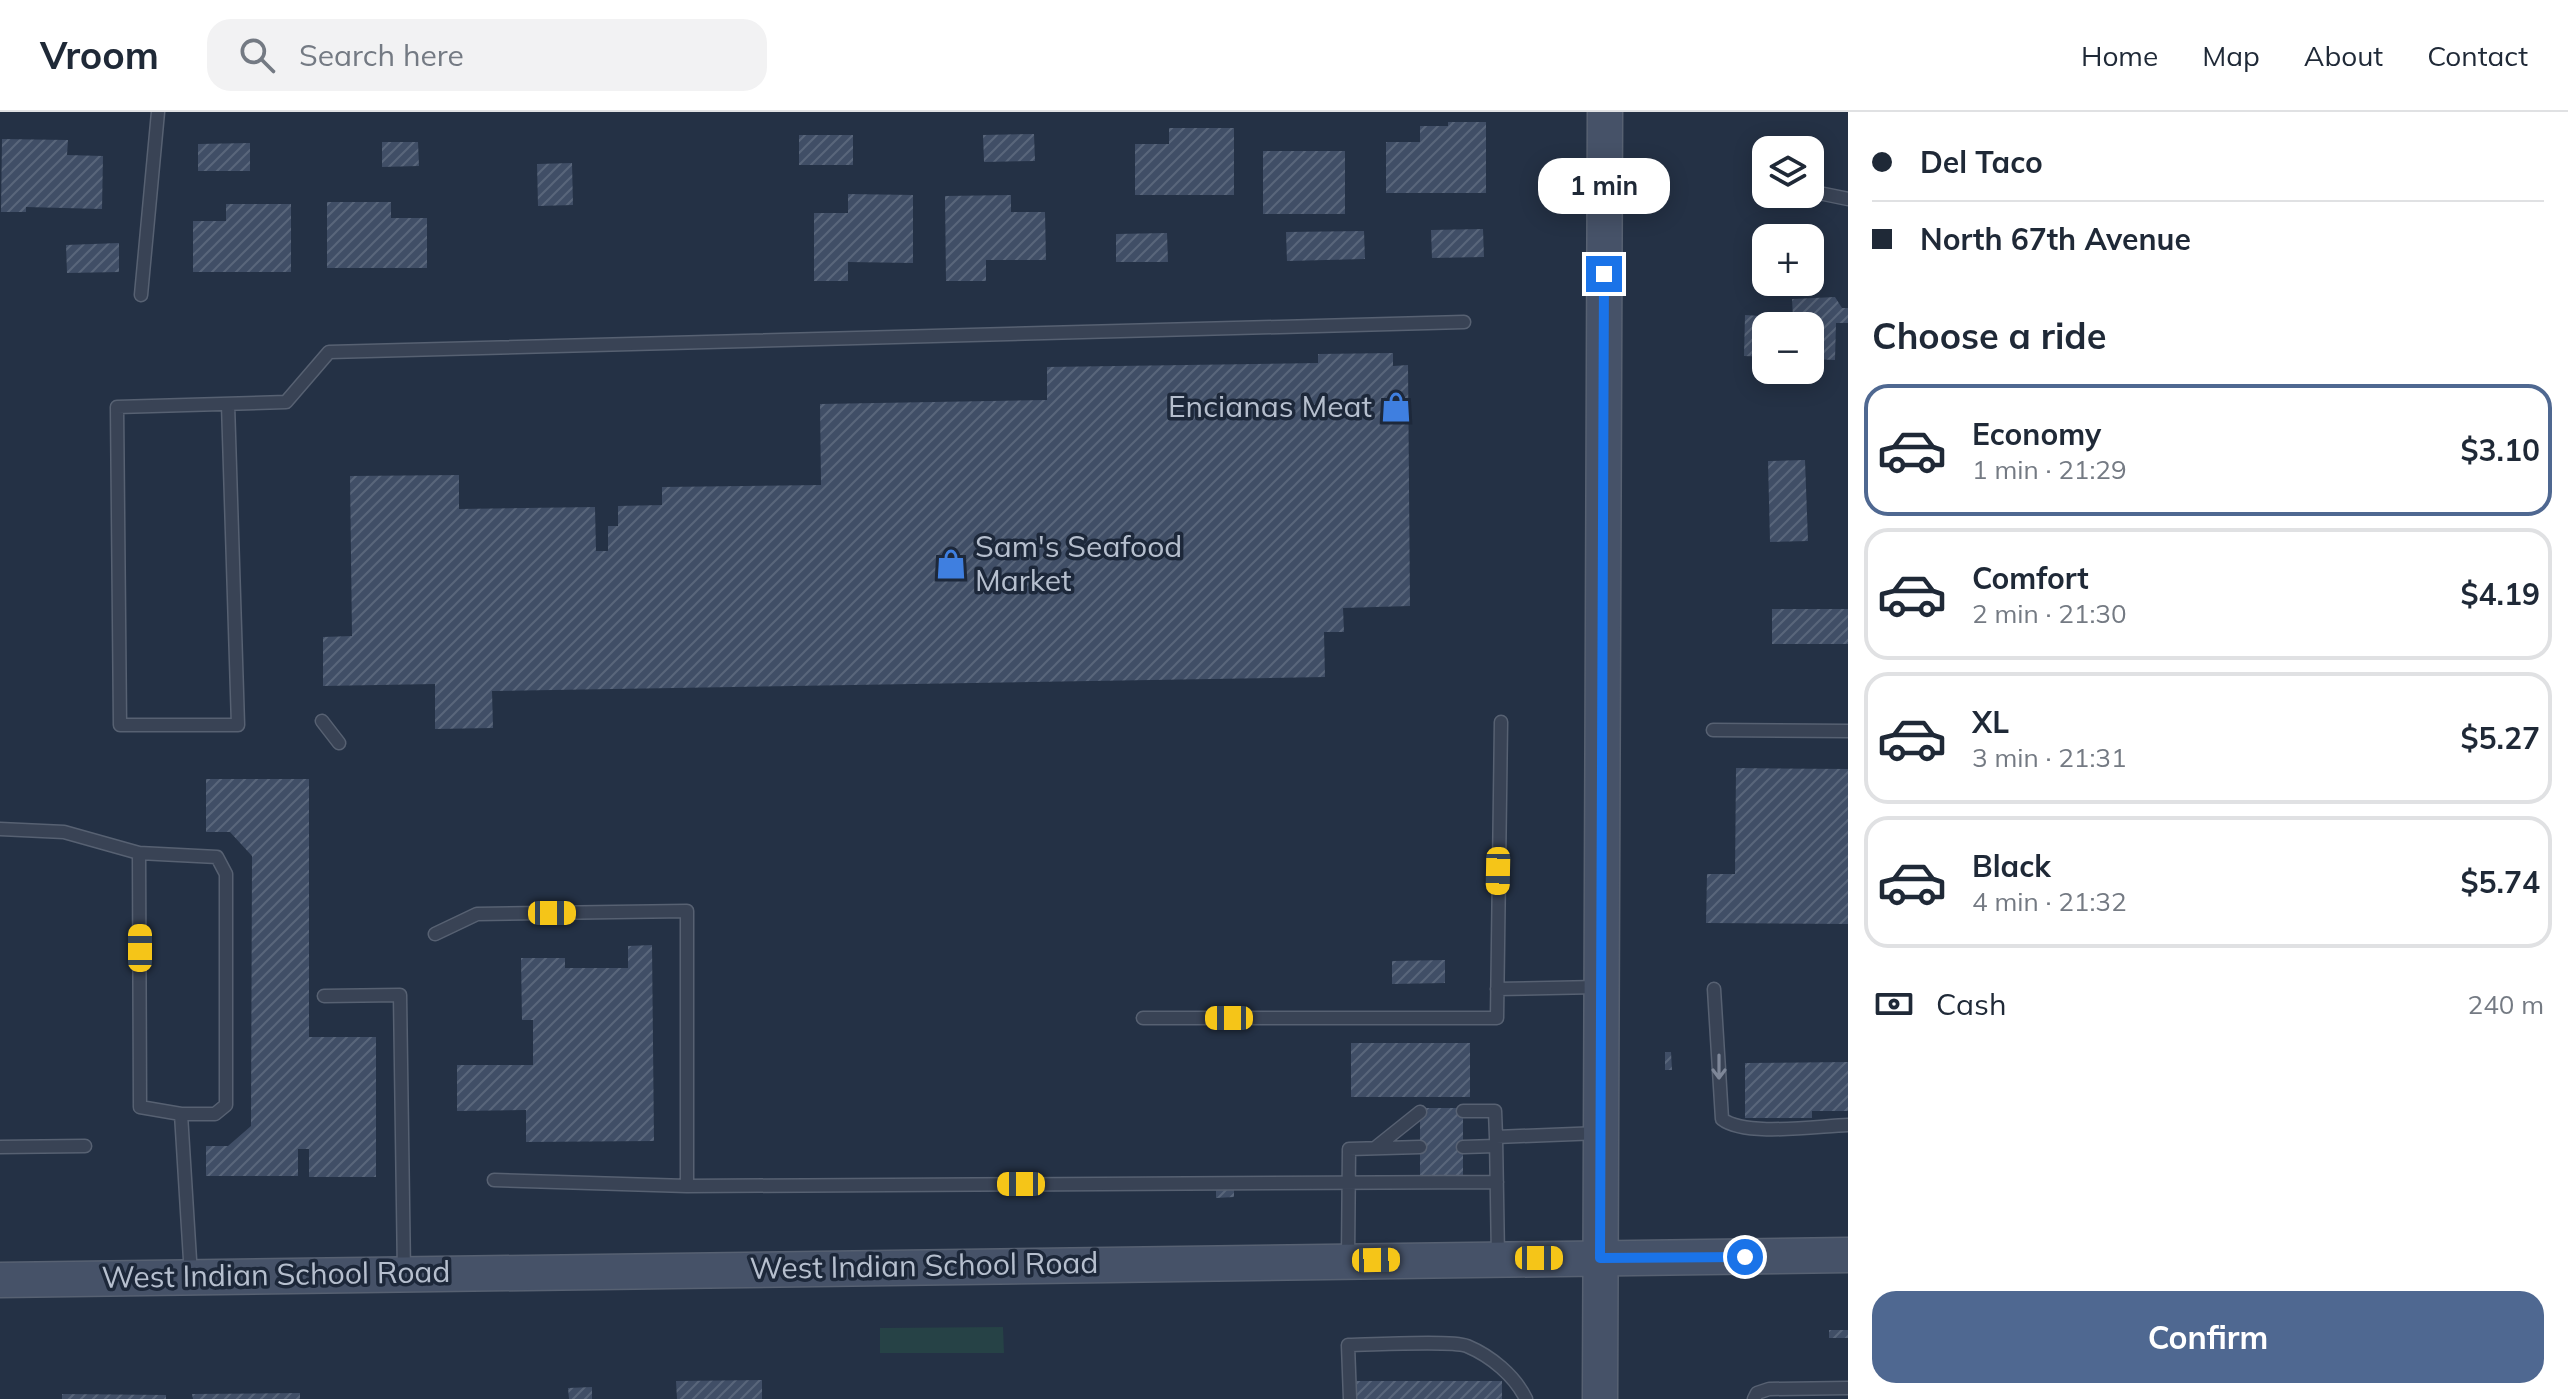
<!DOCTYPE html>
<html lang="en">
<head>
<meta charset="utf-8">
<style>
	body { margin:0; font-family:Mulish,sans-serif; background:#f2f2f3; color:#1f2937; height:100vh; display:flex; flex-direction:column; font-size:30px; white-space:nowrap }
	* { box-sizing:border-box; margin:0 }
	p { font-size:26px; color:#747a83 }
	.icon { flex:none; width:44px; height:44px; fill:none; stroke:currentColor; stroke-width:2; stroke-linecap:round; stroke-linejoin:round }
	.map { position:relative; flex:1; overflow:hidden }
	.side { display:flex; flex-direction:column; background:#fff; width:720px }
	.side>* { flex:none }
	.guide { display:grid; align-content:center; height:176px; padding:0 24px; background:#fff }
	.buttons { position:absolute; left:1752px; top:24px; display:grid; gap:16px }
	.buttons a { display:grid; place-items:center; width:72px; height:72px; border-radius:16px; background:#fff; box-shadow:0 4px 20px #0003; font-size:40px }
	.end { position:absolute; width:36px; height:36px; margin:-18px; border:10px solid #1a73e8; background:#fff; box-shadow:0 0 0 4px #fff }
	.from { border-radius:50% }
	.bubble { position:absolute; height:56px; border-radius:24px; background:#fff; box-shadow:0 4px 20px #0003; font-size:26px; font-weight:700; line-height:56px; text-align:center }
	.car { position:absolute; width:24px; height:48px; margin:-24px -12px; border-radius:10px; box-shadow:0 0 6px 2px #0007; background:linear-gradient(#f5c518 24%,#345 0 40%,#f5c518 0 76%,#345 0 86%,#f5c518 0) }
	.guide b { display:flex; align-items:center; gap:28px; height:76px; font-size:30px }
	.guide b+b { border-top:2px solid #e0e1e3 }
	.guide i { width:20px; height:20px; background:#1f2937 }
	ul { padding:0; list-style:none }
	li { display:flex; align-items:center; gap:24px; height:132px; margin:0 16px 12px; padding:0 8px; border:4px solid #e0e1e3; border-radius:24px }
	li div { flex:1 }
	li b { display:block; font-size:30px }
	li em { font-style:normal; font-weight:700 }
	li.selected { border-color:#4f6891 }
	li>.icon { width:72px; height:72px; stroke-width:1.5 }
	h2 { padding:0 24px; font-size:36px; line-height:96px }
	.pay { display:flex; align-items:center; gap:20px; height:88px; padding:0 24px; font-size:30px }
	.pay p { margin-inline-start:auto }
	.action { display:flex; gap:16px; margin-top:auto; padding:16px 24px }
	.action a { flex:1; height:92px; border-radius:24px; background:#4f6891; color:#fff; font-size:32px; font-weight:700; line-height:92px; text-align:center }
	header { display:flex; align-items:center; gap:48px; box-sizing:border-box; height:112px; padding:0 40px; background:#fff; border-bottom:2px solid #e0e1e3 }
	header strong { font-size:38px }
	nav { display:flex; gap:44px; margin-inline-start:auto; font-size:28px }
	.search { width:560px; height:72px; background:#f2f2f3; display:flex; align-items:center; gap:20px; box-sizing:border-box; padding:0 28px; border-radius:24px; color:#747a83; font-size:30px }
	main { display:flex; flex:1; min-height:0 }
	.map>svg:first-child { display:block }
</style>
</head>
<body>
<header>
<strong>Vroom</strong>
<div class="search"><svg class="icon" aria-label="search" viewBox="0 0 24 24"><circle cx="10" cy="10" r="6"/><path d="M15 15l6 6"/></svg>Search here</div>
<nav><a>Home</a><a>Map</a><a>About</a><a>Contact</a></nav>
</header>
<main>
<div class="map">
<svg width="1848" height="1287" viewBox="0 0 1848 1287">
	<defs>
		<pattern id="building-hatch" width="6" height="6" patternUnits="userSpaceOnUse" patternTransform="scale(2)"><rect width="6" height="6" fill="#404e66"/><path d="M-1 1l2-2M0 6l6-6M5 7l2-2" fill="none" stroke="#59667b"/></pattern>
	</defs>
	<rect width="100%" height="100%" fill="#243145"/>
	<path fill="#264246" d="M1003,1215L1004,1241H880V1216Z"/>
	<path fill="url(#building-hatch)" d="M1448,10H1486V81H1386V30H1420V14H1448Z
		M1169,16H1234V83H1135V32H1169Z
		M1034,22L1035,49L984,50L983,23Z
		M799,23H853V53H799Z
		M2,27L68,28L67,43L103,44L102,97L26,95V100H1Z
		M382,30H418L419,54L382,55Z
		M250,31V59H198V32Z
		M1263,39H1345V102H1263Z
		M572,51L573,93L538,94L537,52Z
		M848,82L913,83V151L848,150V169H814V101H848Z
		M1011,83V100H1045L1046,148H986V169H946L945,84Z
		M327,90H391V106H427V156H327Z
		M226,92H291V160H193V109H226Z
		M1483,117L1484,145L1432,146L1431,118Z
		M1364,119L1365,147L1287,149L1286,120Z
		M1167,121L1168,150H1116V122Z
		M119,131V160L67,161L66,133Z
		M1835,185L1842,196H1848V211H1836L1835,248L1810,247V214H1766V245L1744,244L1745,203L1793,206L1792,187Z
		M1393,241V254L1408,253L1410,494L1343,496L1344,520H1324L1325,565L492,579L493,616L435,617V572L323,574V525L352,524L350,364L459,363V397L595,395L596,439H608V414H618V394L662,393V375L821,373L820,292L1047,288V255L1318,251V242Z
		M1805,348L1808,429L1770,430L1768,349Z
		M1772,497H1848V532H1772Z
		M1736,656L1848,657V812L1706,811L1707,762H1735Z
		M206,667H309V925H376V1065H309V1037H298V1064H206V1034H228L251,1014L252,744L230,720H206Z
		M652,833L654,1029L526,1030V998L457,999V953H533V908H522L521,846H565V856H628V834Z
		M1445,848V871L1392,872V849Z
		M1351,931H1470V985H1351Z
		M1665,940H1671L1672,958H1665Z
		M1848,950V999H1812V1006H1745V951Z
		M1420,996H1463V1068H1420Z
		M1216,1078H1234V1085L1216,1086Z
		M1829,1218H1848V1226H1829Z
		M762,1268V1287H677L676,1269Z
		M1356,1269H1502V1287H1356Z
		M592,1275V1287H569L568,1276Z
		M300,1281V1287H193L192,1282Z
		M62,1282L166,1283V1287H62Z"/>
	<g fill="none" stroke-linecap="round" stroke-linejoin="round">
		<g stroke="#576172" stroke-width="15">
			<path id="lane" d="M1814,80L1848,87
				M141,183L158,0
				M228,292L238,613H120L117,295L286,290L329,240L1464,210
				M322,609L339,631
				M1713,618L1848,619
				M0,717L64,720L139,741L140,995L181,1002L191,1164
				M139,741L217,745L226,762V993L215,1002H181
				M435,822L477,802L687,799V1074L494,1068
				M1497,877L1598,875
				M1714,877L1722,1007C1745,1025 1817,1014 1848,1013
				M324,884L400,883L404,1161
				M1143,906H1497L1501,610
				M1463,999H1495L1496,1025
				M0,1035L85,1034
				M1463,1035L1496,1034
				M1375,1036L1420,1000
				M687,1074L1497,1070
				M1348,1146L1349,1037L1420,1035
				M1498,1146L1496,1025L1600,1021
				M1350,1287L1348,1233C1370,1233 1451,1228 1467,1234C1491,1244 1515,1264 1526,1287
				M1754,1287L1757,1281L1769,1277L1848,1276"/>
		</g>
		<g stroke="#576172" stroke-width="37">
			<path id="secondary" d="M0,1168L1848,1143
				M1600,1287L1605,0"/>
		</g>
		<use href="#lane" stroke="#394355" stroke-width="12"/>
		<use href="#secondary" stroke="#465268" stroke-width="34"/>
	</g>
	<defs><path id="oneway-shaft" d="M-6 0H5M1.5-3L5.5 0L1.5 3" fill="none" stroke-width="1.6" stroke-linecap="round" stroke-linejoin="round" transform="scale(2)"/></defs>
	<use stroke="#7e8798" href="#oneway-shaft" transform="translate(1719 955) rotate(90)"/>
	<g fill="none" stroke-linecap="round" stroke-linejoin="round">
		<path stroke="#1a73e8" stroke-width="10" d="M1604,162L1600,1146L1745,1145"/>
	</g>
	<defs>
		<g id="shop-bare" transform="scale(2.4)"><path d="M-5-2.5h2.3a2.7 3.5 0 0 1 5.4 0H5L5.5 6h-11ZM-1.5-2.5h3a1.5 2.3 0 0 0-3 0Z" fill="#3f7fe0" stroke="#1d283a" stroke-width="2.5" paint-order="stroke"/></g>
	</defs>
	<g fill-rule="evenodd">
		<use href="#shop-bare" x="1396" y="295"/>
		<use href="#shop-bare" x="951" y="452"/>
	</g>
	<g text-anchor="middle" stroke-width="7" stroke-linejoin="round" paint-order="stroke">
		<g font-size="30" fill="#b6bfce" stroke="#1d283a" text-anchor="end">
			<text x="1372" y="305">Encianas Meat</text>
			<text x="975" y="445" text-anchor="start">Sam's Seafood<tspan x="975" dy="34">Market</tspan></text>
		</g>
		<g font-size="30" fill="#b6bfce" stroke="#1d283a">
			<text transform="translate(924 1154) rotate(-1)" y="10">West Indian School Road</text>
			<text transform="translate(276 1163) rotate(-1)" y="10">West Indian School Road</text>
		</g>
	</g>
</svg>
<div class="buttons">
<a><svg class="icon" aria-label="layers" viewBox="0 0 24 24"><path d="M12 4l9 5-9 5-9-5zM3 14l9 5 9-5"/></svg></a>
<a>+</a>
<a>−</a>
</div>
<i class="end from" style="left:1745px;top:1145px"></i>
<i class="end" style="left:1604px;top:162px"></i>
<div class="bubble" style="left:1538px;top:46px;width:132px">1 min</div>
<i class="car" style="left:1498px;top:759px;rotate:181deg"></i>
<i class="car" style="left:552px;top:801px;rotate:90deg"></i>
<i class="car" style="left:140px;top:836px;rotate:0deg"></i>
<i class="car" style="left:1229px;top:906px;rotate:270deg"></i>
<i class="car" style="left:1021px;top:1072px;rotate:270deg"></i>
<i class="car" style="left:1539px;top:1146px;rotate:90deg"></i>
<i class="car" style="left:1376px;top:1148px;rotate:89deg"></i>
</div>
<section class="side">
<div class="guide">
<b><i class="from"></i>Del Taco</b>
<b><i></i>North 67th Avenue</b>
</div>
<h2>Choose a ride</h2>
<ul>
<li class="selected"><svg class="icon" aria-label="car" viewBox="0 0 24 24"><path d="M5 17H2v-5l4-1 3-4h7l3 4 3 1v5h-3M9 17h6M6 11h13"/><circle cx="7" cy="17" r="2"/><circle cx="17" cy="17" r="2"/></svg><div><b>Economy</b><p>1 min · 21:29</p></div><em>$3.10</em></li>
<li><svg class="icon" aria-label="car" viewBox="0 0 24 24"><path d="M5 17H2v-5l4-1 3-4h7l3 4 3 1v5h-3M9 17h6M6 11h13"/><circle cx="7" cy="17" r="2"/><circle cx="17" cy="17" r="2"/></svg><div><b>Comfort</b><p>2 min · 21:30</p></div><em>$4.19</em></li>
<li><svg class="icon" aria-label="car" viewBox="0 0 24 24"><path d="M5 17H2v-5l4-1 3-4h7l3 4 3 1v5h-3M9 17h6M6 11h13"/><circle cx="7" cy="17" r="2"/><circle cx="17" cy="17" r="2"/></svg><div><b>XL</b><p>3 min · 21:31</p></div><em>$5.27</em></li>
<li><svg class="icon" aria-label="car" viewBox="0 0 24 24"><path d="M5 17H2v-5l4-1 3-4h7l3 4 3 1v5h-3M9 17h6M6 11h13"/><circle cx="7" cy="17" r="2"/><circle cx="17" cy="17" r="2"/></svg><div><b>Black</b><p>4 min · 21:32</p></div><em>$5.74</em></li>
</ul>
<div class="pay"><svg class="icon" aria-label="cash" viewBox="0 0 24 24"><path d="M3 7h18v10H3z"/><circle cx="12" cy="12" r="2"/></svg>Cash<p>240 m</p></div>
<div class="action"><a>Confirm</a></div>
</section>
</main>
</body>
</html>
